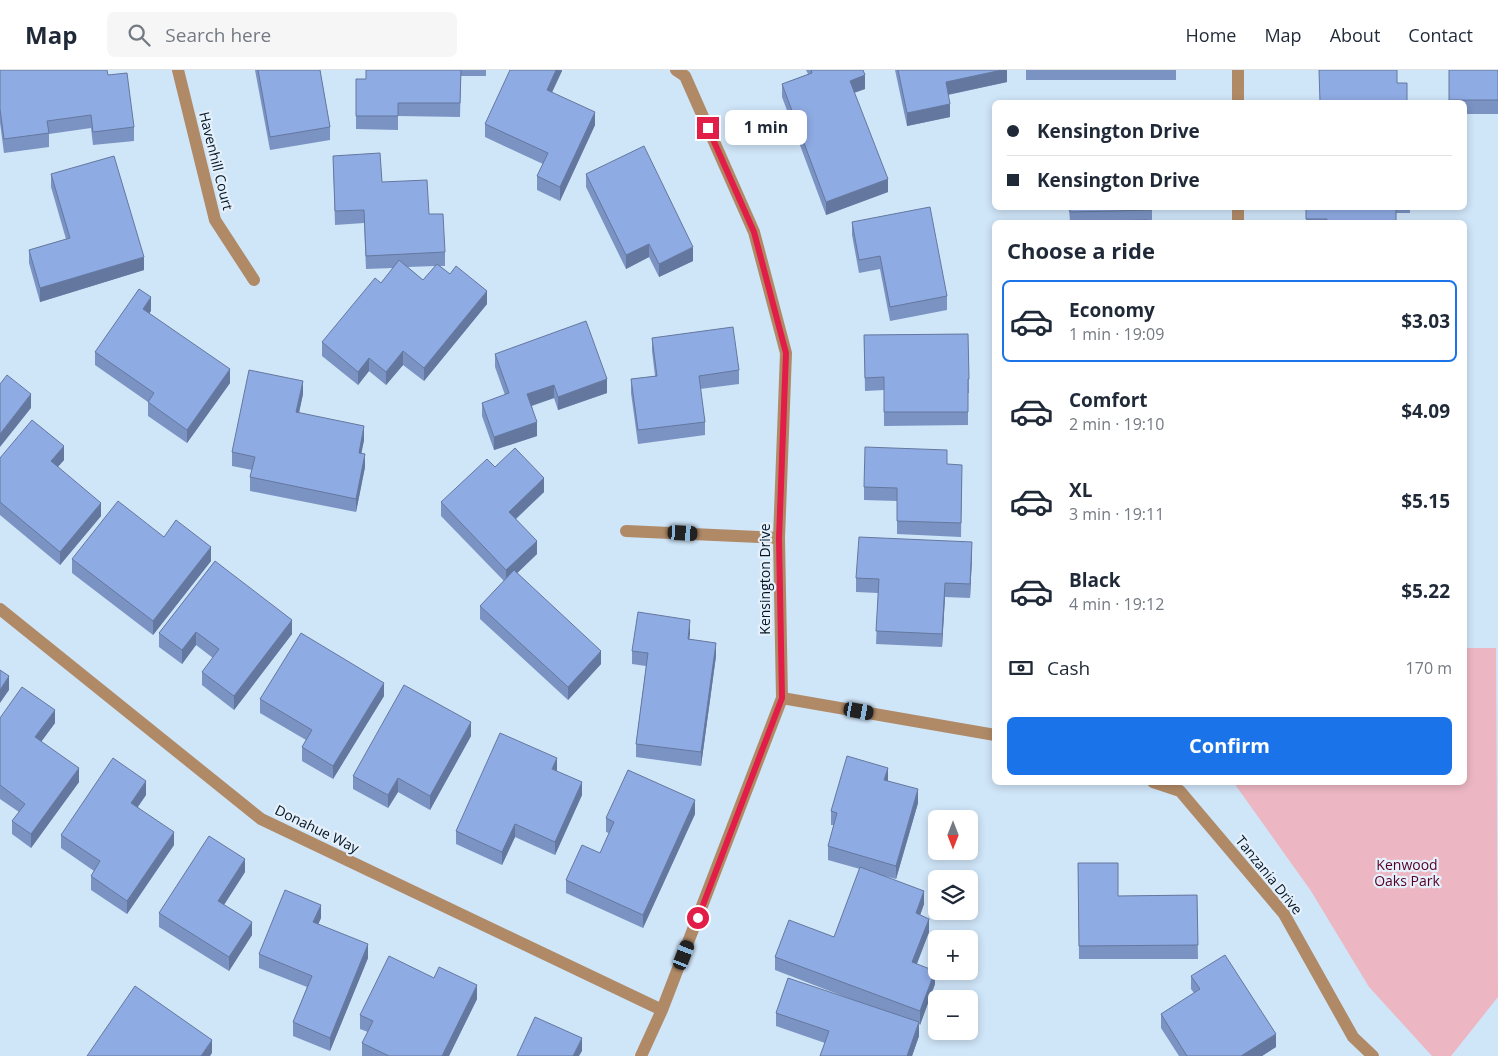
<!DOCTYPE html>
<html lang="en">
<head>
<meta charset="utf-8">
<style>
	body { margin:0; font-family:"Open Sans",sans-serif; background:#f6f6f7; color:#1f2937; height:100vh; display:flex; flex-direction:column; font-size:19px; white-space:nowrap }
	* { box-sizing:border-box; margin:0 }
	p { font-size:16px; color:#747a83 }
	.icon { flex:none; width:28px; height:28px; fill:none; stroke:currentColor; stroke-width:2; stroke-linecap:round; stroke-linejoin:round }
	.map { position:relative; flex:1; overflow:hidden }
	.sheet { position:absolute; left:992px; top:150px; width:475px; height:565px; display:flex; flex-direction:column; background:#fff; border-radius:8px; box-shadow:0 2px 8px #0003 }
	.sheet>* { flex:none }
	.top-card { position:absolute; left:992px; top:30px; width:475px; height:110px; border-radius:8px; box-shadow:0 2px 8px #0003; display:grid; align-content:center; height:110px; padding:0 15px; background:#fff }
	.needle { width:32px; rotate:180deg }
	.controls { position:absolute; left:928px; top:740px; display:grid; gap:10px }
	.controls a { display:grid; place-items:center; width:50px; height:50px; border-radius:8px; background:#fff; box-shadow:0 2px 8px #0003; font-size:25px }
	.end { position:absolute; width:22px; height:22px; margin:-11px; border:6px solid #e11d48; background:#fff; box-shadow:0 0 0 2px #fff }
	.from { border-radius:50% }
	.bubble { position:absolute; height:35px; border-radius:8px; background:#fff; box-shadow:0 2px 8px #0003; font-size:16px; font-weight:700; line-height:35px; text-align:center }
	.car { position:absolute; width:15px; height:30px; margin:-15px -8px; border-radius:6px; box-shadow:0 0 4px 1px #0007; background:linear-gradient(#222 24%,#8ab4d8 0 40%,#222 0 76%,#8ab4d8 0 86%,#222 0) }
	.top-card b { display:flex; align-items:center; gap:18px; height:48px; font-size:19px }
	.top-card b+b { border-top:1px solid #e0e1e3 }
	.top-card i { width:12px; height:12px; background:#1f2937 }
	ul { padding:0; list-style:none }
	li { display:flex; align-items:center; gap:15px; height:82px; margin:0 10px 8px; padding:0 5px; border:2px solid transparent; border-radius:8px }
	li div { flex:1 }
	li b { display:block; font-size:19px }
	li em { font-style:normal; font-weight:700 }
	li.current { border-color:#1a73e8 }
	li>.icon { width:45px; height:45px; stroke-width:1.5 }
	h2 { padding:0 15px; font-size:22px; line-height:60px }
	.pay { display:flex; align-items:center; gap:12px; height:55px; padding:0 15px; font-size:19px }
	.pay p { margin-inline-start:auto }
	.action { display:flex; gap:10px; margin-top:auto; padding:10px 15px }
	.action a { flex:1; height:58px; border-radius:8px; background:#1a73e8; color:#fff; font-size:20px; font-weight:700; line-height:58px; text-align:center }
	header { display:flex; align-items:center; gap:30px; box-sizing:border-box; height:70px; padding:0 25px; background:#fff; border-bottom:1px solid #e0e1e3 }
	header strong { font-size:24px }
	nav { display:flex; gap:28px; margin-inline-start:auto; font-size:18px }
	.search { width:350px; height:45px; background:#f6f6f7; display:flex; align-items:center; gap:12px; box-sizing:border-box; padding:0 18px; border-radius:8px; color:#747a83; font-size:19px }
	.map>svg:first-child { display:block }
</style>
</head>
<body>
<header>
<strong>Map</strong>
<div class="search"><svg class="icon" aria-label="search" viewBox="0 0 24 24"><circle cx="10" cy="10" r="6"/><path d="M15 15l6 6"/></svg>Search here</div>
<nav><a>Home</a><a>Map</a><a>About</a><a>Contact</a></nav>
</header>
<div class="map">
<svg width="1498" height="986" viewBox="0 0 1498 986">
	<rect width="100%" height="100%" fill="#cfe5f8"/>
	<path fill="#ecb7c3" d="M1465,578H1496L1498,927L1451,986H1432L1369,917L1311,821L1234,713L1465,712Z"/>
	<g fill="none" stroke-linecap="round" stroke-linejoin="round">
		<path stroke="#b08a67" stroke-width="12" d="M178,0L215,150L254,210
			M1238,0V32
			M1238,138V152
			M626,461L779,468
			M0,539L261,749L662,940
			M782,628L995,665
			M1153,712L1180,721L1284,844L1353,967L1373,986
			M641,986L662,940L782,628L779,468L786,283L754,162L685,6L676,0"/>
	</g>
	<path fill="#7b93c3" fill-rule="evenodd" d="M0,0L108,5L134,57V71L93,75L91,58L49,64V77L4,83L0,53Z
		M255,0H320L330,57V70L270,80Z
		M366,0H486V6H461L460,47L398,46V60L356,59V9H366Z
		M562,0L552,22L595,55L560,131L537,120V106L543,94L485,67V54Z
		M806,0H863L865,19L854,23L888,122L826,145L782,27V14L808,4Z
		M895,0H1007V12L948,25L950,47L907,56Z
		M1026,0H1176V10H1026Z
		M1449,0H1498V44H1465V32H1449Z
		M333,86L382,112L429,144L445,182V196H440L487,234L424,311L403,295L386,315L369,301L358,315L322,286V272L381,213L393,198L366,199L364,153L335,155ZM435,196L423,210L408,197Z
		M51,104L144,200L40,232L29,193V180L66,169L51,117Z
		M586,104L693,191L659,207L649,187L626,199L586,117Z
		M1069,138H1152V152H1067H1070Z
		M1306,138H1410V143H1396V152H1306Z
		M852,152L947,226V240L890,251L880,199L859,203L852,165Z
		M151,241L149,243L230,313L187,373L148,346V332L95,295V282Z
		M968,264L969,323H968V355L884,356V320L865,321L864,265Z
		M652,268L739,300V314L700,319L705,352V365L638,374L631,323V309L655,306L652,281Z
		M495,284L607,323L558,340L554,328L532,336L537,366L494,380L482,346V333L505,325L495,297Z
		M303,324L299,343L364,370L361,383L365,397L356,442L250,421V407L252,400L232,396V382Z
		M0,388L64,390L58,397L101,446L60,495L0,445Z
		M947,394L962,408L961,467L897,464V431L864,430V417Z
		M495,397L544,422L516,449L537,484L517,503L601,594L568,630L480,549V536L504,511L441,446V432Z
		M164,467L211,491L153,565L72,503V489Z
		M972,486L970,528L945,527L942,577L876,574L878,523L856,522V508Z
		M215,491L292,564L234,640L202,615V602L213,588L196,575L182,594L159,577V563Z
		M690,563L689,569L716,586L701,696L636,687V674L646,596L632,594V581Z
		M384,626L333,709L302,691V677L306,670L260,643V629Z
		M0,648L55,653L41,672L79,712L31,778L12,764V751L19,742L0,729Z
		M471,666L430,740L398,722L388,738L353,719V706Z
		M557,701L582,725L555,785L515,767L502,795L456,774V761Z
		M888,711L918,733L896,809L884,806L924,834L920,845L929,862L917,894L935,914L920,955L919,954V966L912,986H820L825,973L776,956V943L866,935L775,900V887L834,867L860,799L828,790V776L834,755H831V741Z
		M146,725L138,737L174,775L127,844L91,820V806L94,801L61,778V765Z
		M695,744L643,858L566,823V810L600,783L609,763L606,762V748Z
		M1078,793L1118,826L1197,825L1198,889H1079Z
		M245,802L224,835L252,865L229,901L159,857V843Z
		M321,848L318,854L368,888L330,981L293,966V952L307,917L259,898V884Z
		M1191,906L1276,977L1262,986H1179L1161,958V944L1194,923L1191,919Z
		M434,908L477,929L449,986H362V973L368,962L360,959V945Z"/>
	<path fill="#64789f" d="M556,0H562V1L547,33V20Z
		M1002,0H1007V12L946,25V12Z
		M865,5V19L850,24V11Z
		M950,34V47L907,56V43Z
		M595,42V55L560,131V117Z
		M888,109V122L826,145V132Z
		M649,174V187L626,199V185Z
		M693,177V191L659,207V194Z
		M144,187V200L40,232V218Z
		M487,221V234L424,311V298Z
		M151,227V241L143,252V239Z
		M403,281V295L386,315V302Z
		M369,288V301L358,315V302Z
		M230,299V313L187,373V360Z
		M607,309V323L558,340V327Z
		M303,311V324L296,356V342Z
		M554,315V328L527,337V324Z
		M31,324V338L0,377V364Z
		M537,352V366L494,380V367Z
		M364,356V370L359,396V383Z
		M64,376V390L51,404V391Z
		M365,384V397L356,442V429Z
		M544,408V422L509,455V442Z
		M101,433V446L60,495V482Z
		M537,471V484L506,514V500Z
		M972,472V486L970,528V514Z
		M211,477V491L153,565V551Z
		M945,513V527L942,577V564Z
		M292,550V564L234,640V626Z
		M690,550V563L688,582V569Z
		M196,562V575L182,594V580Z
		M716,573V586L701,696V682Z
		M601,581V594L568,630V617Z
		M9,606V620L0,633V620Z
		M384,613V626L333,709V696Z
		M55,640V653L35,680V667Z
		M471,652V666L430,740V726Z
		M557,688V701L552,699Z
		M79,698V712L31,778V764Z
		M888,698V712L884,710Z
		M398,708V722L388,738V725Z
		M146,711V725L131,746V733Z
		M582,712V725L555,785V772Z
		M918,719V733L896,809V796Z
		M695,730V744L643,858V845Z
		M515,754V767L502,795V782Z
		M174,762V775L127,844V831Z
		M245,789V802L218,844V831Z
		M924,821V834L916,857V843Z
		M321,835V848L313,866V852Z
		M929,849V862L912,906V892Z
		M252,852V865L229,901V887Z
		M368,874V888L330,981V968Z
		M935,901V914L920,955V941Z
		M477,915V929L449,986H442Z
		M919,952V966L912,986H907Z
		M1276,964V977L1262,986H1241Z
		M582,968V981L579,986H573Z
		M212,970V983L210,986H201Z"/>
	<path fill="#8fabe3" stroke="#64789f" d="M0,0H107L108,5L127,3L134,57L93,62L91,45L47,51L49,63L4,69L0,39Z
		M258,0H320L330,57L270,67Z
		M366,0H461L460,33H398V46H356V9H366Z
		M510,0H556L547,20L595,42L560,117L537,106L548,83L485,54Z
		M811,0H863L865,5L850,11L888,109L826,132L782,14L812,3Z
		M898,0H1002L946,12L950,34L907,43Z
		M1319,0H1397V13H1407V32H1320Z
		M1449,0H1498V30H1449Z
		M644,76L693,177L659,194L649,174L626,185L586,104Z
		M380,83L382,112L427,110L429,144H443L445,182L366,186L364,140L335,141L333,86Z
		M114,86L144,187L40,218L29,180L70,168L51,104Z
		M930,137L947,226L890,237L880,186L859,190L852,152Z
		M1070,138H1152V140L1070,142Z
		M1306,138H1396V152H1327V149H1306Z
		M1147,150V152H1067Z
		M399,190L423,210L437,194L450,204L456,196L487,221L424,298L403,281L386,302L369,288L358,302L322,272L375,208L381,213Z
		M139,219L151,227L143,239L230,299L187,360L148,332L154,323L95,282Z
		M586,251L607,309L558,327L554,315L527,324L537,352L494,367L482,333L509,323L495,284Z
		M733,257L739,300L699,306L705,352L638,360L631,309L657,306L652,268Z
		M968,264L969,309H968V342H884V307L865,308L864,265Z
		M249,300L303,311L296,342L364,356L359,383L365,384L356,429L250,407L255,387L232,382Z
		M7,305L31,324L0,364V314Z
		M32,350L64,376L51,391L101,433L60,482L0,432V388Z
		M865,377L947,380V394L962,395L961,453L897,451V418L864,417Z
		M515,378L544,408L509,442L537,471L506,500L441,432L487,389L495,397Z
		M118,431L164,467L176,450L211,477L153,551L72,489Z
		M859,467L972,472L970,514L945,513L942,564L876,561L879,509L856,508Z
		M215,491L292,550L234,626L202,602L219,579L196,562L182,580L159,563Z
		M514,500L601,581L568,617L480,536Z
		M638,542L690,550L688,569L716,573L701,682L636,674L648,583L632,581Z
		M301,563L384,613L333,696L302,677L312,660L260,629Z
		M0,600L9,606L0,620Z
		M404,615L471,652L430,726L398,708L388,725L353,706Z
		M22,617L55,640L35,667L79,698L31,764L12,751L25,734L0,715V648Z
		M500,663L557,688L552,699L582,712L555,772L515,754L502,782L456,761Z
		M847,686L888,698L884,710L918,719L896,796L828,776L837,743L831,741Z
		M113,688L146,711L131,733L174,762L127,831L91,806L100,791L61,765Z
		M628,700L695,730L643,845L566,810L582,775L600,783L614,752L606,748Z
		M209,766L245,789L218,831L252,852L229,887L159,843Z
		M1078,793H1118V826L1197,825L1198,875L1079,876Z
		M860,797L924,821L916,843L929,849L912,892L935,901L920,941L775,887L789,850L834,867Z
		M285,820L321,835L313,852L368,874L330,968L293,952L312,906L259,884Z
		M1225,885L1276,964L1241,986H1187L1161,944L1200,919L1191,906Z
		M389,886L434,908L439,897L477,915L442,986H389L362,973L373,951L360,945Z
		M788,908L919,952L907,986H820L829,961L776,943Z
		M135,916L212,970L201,986H87Z
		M535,947L582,968L573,986H517Z"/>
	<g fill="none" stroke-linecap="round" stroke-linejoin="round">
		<path stroke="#e11d48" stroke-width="6" d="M698,848L782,628L779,468L786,283L754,162L708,58"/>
	</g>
	<g text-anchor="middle" stroke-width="4.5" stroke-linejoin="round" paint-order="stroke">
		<g font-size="14" fill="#011525" stroke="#e5f0fa">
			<text transform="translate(216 91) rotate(76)" y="5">Havenhill Court</text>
			<text transform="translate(765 509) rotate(-90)" y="5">Kensington Drive</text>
			<text transform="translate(317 759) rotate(26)" y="5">Donahue Way</text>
			<text transform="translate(1269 805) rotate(51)" y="5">Tanzania Drive</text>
		</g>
		<g font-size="14" fill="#570026" stroke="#e5f0fa">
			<text x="1407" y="800">Kenwood<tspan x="1407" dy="16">Oaks Park</tspan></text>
		</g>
	</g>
</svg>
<div class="controls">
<a><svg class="needle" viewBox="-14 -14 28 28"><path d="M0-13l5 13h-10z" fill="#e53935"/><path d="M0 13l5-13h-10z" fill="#747a83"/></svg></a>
<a><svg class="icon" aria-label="layers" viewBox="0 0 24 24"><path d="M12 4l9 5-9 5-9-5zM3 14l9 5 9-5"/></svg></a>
<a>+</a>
<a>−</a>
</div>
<i class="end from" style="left:698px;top:848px"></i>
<i class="end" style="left:708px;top:58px"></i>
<div class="bubble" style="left:725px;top:40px;width:82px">1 min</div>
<i class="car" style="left:683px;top:463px;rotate:93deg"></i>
<i class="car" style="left:859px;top:641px;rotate:100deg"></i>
<i class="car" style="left:684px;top:885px;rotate:21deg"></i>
<div class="top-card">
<b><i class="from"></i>Kensington Drive</b>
<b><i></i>Kensington Drive</b>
</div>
<section class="sheet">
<h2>Choose a ride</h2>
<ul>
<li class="current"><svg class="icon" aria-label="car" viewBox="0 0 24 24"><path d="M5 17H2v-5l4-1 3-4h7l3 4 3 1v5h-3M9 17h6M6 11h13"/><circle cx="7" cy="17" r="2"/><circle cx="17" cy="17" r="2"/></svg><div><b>Economy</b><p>1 min · 19:09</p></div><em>$3.03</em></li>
<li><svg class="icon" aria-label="car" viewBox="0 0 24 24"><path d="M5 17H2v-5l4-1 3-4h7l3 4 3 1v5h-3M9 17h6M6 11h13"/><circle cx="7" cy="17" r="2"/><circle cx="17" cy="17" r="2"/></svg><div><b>Comfort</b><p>2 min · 19:10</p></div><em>$4.09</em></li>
<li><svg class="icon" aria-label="car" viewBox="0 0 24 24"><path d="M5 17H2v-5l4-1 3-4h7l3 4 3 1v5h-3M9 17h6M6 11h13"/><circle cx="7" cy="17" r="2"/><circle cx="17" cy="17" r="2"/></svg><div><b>XL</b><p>3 min · 19:11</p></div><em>$5.15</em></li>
<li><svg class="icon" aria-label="car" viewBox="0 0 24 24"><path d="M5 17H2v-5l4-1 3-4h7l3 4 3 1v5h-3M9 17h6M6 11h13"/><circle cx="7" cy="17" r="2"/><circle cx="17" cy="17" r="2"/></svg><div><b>Black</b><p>4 min · 19:12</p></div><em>$5.22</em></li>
</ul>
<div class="pay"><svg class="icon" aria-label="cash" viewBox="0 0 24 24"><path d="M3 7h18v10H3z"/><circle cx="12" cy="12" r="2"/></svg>Cash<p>170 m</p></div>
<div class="action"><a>Confirm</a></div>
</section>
</div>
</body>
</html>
